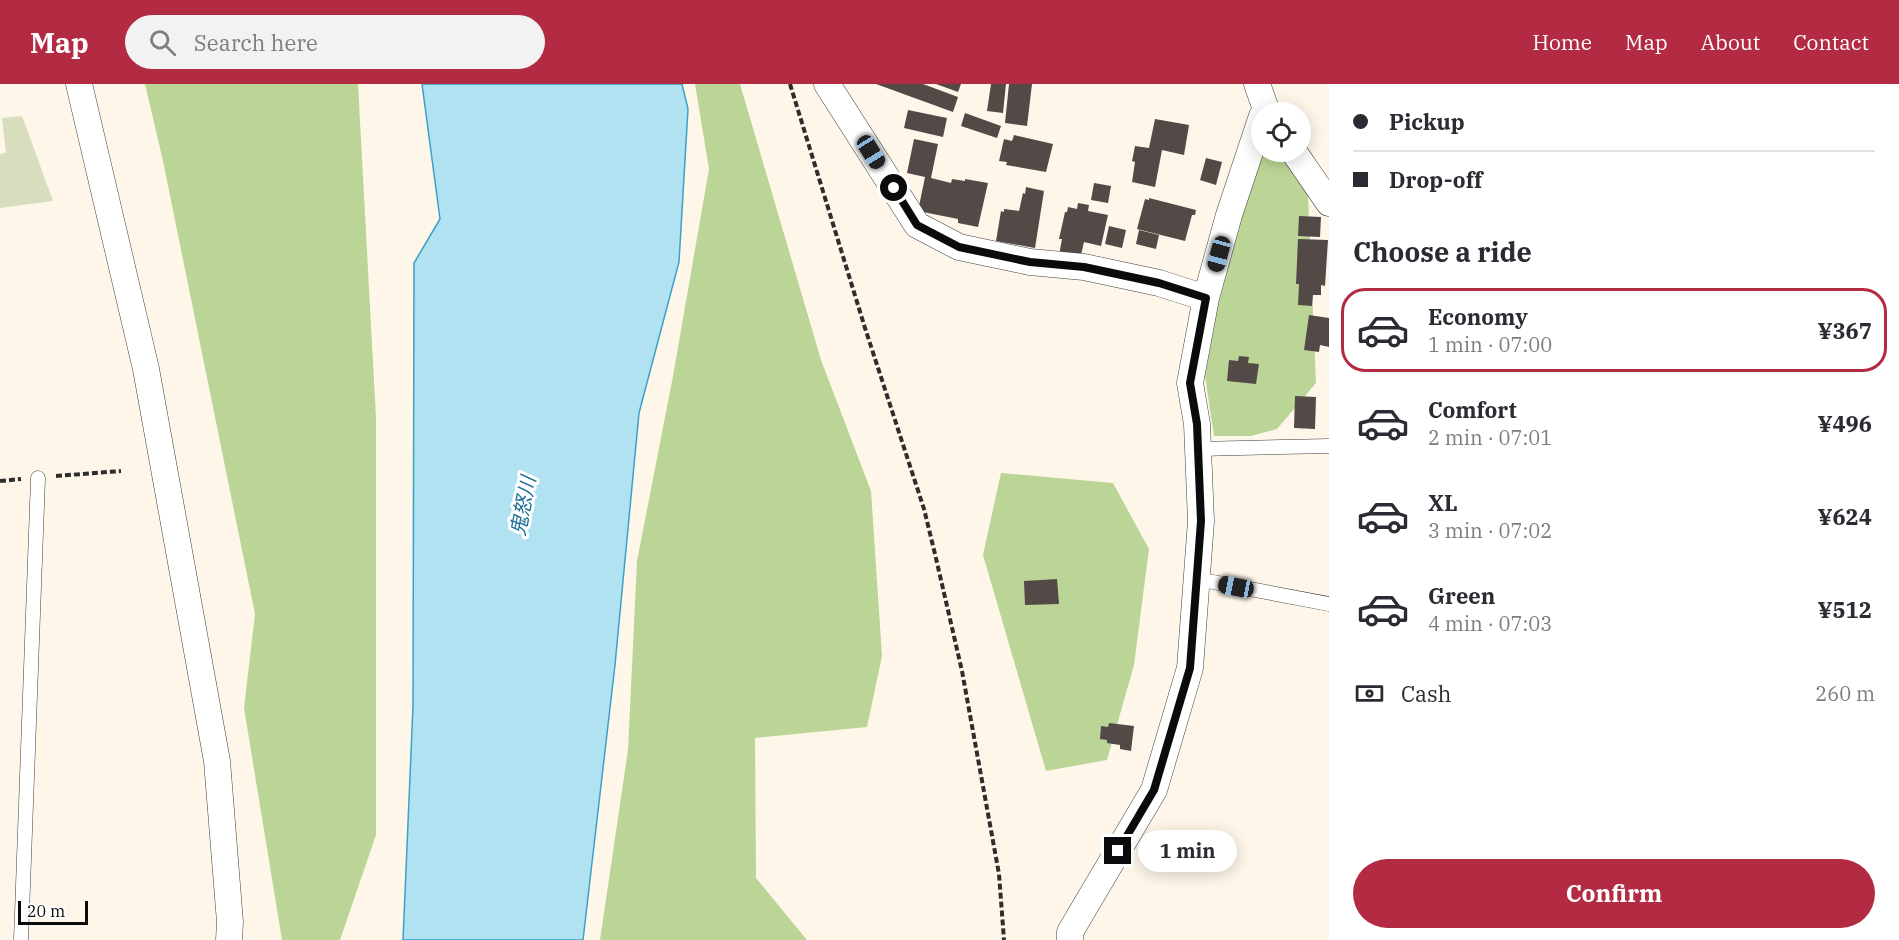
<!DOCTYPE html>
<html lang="en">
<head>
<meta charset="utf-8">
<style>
	body { margin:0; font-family:"IBM Plex Serif","Noto Sans JP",serif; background:#f2f2f3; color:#2b2b33; height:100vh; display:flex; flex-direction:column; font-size:22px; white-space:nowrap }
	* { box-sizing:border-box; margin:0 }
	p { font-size:20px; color:#7c7c81 }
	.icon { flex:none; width:33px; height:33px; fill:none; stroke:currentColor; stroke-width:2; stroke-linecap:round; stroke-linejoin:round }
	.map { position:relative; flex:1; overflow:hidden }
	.panel { display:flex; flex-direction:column; background:#fff; width:570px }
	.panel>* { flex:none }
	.banner { display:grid; align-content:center; height:132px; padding:0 24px; background:#fff }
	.tools { position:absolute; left:1251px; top:18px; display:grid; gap:12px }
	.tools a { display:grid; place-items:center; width:60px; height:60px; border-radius:50%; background:#fff; box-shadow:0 3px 15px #0003; font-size:30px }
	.scale { position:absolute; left:18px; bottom:15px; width:70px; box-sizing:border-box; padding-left:6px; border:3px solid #0b0b0b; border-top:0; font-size:16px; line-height:21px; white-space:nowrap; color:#0b0b0b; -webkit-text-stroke:4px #fff; paint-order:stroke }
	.end { position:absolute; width:27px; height:27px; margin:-14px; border:8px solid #0b0b0b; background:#fff; box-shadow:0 0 0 3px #fff }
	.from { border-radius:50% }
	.bubble { position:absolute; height:42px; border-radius:21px; background:#fff; box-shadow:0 3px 15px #0003; font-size:20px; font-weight:700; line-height:42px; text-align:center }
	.car { position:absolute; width:18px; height:36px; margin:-18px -9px; border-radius:8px; box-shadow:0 0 4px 2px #0007; background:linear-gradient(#222 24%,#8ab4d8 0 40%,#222 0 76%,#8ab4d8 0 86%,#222 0) }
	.banner b { display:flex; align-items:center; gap:21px; height:57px; font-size:22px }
	.banner b+b { border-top:2px solid #e1e1e2 }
	.banner i { width:15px; height:15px; background:#2b2b33 }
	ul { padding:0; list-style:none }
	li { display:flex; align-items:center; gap:18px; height:84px; margin:0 12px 9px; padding:0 12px; border:3px solid transparent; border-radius:24px }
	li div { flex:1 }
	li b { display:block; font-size:22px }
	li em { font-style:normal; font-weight:700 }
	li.selected { border-color:#b32b43 }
	li>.icon { width:54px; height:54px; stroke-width:1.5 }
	h2 { padding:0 24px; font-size:27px; line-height:72px }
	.pay { display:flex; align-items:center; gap:15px; height:66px; padding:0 24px; font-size:22px }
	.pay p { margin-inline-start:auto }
	.primary-button { display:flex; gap:12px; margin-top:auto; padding:12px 24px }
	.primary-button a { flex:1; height:69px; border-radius:36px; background:#b32b43; color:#fff; font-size:24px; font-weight:700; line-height:69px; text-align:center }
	header { display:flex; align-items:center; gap:36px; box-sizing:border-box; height:84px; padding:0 30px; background:#b32b43; color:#fff }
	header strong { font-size:28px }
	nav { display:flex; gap:33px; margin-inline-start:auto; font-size:21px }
	.search { width:420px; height:54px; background:#f2f2f3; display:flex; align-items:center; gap:15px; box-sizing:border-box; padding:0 21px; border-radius:33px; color:#7c7c81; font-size:22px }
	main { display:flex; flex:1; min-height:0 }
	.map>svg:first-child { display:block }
</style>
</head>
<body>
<header>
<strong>Map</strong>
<div class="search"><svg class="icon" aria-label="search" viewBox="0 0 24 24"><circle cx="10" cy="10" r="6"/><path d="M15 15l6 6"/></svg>Search here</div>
<nav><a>Home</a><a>Map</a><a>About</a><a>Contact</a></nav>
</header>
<main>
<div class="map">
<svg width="1329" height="856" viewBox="0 0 1329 856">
	<rect width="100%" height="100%" fill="#fef7e9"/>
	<path fill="#bbd596" d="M145,0H358L376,334V751L340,856H282L244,624L255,530L163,77Z
		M695,0H740L821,276L871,407L882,572L867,643L755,654L756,794L807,856H600L628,666L637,477L673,292L709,85Z
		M1261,59L1262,68H1279L1299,95L1308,111L1316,299L1277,345L1251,352H1214L1205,292L1222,199Z
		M1001,389L1113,399L1149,465L1134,581L1107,676L1046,687L983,471Z"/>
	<path fill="#d7ddbd" d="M22,32L53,117L0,124V70L6,69L2,34Z"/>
	<path fill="#b1e2f2" stroke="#3ca1c6" stroke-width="1.5" d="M422,0H682L688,25L679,178L639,329L615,581L583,856H403L413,622L414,179L440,135Z"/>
	<path fill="#534a48" d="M876,0H923L958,13L953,28Z
		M936,0H961L958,8Z
		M991,0H1006L1003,29L987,27Z
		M1009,0H1032L1027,42L1005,39Z
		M908,26L947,34L943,53L904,44Z
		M965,29L1001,42L997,54L961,42Z
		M1155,35L1189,41L1184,71L1162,66L1155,103L1132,98L1135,78L1132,77L1135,62L1149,64Z
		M1014,51L1053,60L1046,88L1006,81L1007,78L999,77L1004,55L1012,57Z
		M914,55L938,60L931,94L951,99L952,95L965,97V95L988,99L978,143L958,139V135L918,127L925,93L907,89Z
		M1206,74L1222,78L1216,101L1200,96Z
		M1094,99L1111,102L1108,119L1091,116Z
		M1026,103L1044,107L1035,164L996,157L1001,127L1004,128V125L1019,127L1023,109L1025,110Z
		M1149,114L1196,126L1195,131H1192L1185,157L1137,145L1145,115L1149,116Z
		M1078,119L1089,121L1088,127L1108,131L1101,162L1084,158L1080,175L1059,171L1062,155H1059L1065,128H1067L1068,123L1077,125Z
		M1299,132L1321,133L1320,153L1298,152Z
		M1109,142L1126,146L1122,164L1105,160Z
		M1139,146L1159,151L1156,165L1136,160Z
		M1298,155L1328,156L1325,202L1321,201V211H1313L1312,222L1298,221L1299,200H1296Z
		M1309,231L1329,234V263L1320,261L1319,268L1304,266Z
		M1239,272L1249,273L1248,279L1259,280L1256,300L1227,297L1229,276L1238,277Z
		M1295,312L1316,313L1315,345L1294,344Z
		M1057,495L1059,520L1025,521L1024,497Z
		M1109,639L1134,642L1131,667L1120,665V661L1107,659V656L1100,655L1101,642L1108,643Z"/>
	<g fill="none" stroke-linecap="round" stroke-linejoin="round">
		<g stroke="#3e3e3e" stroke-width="15">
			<path id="service" d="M1198,365L1329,362
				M1197,495L1329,520
				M21,856L38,394"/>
		</g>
		<g stroke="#3e3e3e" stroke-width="27">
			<path id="minor" d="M79,0L146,285L217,677L230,838L229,856
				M827,0L917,141L959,163L1030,178L1084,183L1159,199L1206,214
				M1257,0L1267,28
				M1294,68L1329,119
				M1070,856V848L1154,706L1190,584L1201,437L1197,340L1190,299L1206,214L1229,131L1262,32"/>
		</g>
		<path stroke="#2d2d2d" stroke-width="4" stroke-dasharray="6 3" stroke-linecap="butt" d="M790,0L865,244L924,425L935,470L962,587L999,790L1004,856
			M56,392L121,387
			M0,397L21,395"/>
		<use href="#service" stroke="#fff" stroke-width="14"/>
		<use href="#minor" stroke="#fff" stroke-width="26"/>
	</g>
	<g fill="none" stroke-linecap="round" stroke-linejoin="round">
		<path stroke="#0b0b0b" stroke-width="8" d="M894,104L917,141L959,163L1030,178L1084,183L1159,199L1206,214L1190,299L1197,340L1201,437L1190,584L1154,706L1118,767"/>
	</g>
	<g text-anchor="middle" stroke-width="6" stroke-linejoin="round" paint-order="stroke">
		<g font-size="20" font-style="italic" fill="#1c7095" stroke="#fff">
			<text transform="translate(523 422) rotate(-79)" y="7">鬼怒川</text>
		</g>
	</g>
</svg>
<div class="tools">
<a><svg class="icon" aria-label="locate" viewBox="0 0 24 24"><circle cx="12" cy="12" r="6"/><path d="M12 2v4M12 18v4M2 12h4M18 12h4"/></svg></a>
</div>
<div class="scale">20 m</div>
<i class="end from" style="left:894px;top:104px"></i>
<i class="end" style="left:1118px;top:767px"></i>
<div class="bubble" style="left:1138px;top:746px;width:99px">1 min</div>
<i class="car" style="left:871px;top:68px;rotate:148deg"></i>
<i class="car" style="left:1219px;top:170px;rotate:195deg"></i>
<i class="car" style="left:1236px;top:503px;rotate:281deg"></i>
</div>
<section class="panel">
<div class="banner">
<b><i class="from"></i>Pickup</b>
<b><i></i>Drop-off</b>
</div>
<h2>Choose a ride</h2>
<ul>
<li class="selected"><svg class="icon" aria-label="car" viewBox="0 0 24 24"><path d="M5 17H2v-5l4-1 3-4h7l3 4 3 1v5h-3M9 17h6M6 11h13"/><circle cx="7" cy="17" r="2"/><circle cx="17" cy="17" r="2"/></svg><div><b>Economy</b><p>1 min · 07:00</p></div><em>¥367</em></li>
<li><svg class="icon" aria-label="car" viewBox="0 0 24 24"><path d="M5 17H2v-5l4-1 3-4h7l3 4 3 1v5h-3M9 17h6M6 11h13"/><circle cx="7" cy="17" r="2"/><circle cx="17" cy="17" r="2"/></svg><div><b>Comfort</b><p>2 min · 07:01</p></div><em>¥496</em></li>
<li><svg class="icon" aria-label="car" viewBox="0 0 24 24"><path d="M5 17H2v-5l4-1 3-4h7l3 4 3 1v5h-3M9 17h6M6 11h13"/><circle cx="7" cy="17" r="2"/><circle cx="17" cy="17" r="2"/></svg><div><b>XL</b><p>3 min · 07:02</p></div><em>¥624</em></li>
<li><svg class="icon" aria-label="car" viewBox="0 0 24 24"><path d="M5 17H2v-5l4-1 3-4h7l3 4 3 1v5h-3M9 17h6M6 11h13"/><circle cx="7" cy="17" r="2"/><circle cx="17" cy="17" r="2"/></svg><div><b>Green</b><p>4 min · 07:03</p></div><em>¥512</em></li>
</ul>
<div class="pay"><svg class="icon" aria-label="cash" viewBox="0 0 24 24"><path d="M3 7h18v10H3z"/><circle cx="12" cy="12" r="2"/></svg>Cash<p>260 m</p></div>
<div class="primary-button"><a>Confirm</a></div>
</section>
</main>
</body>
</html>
